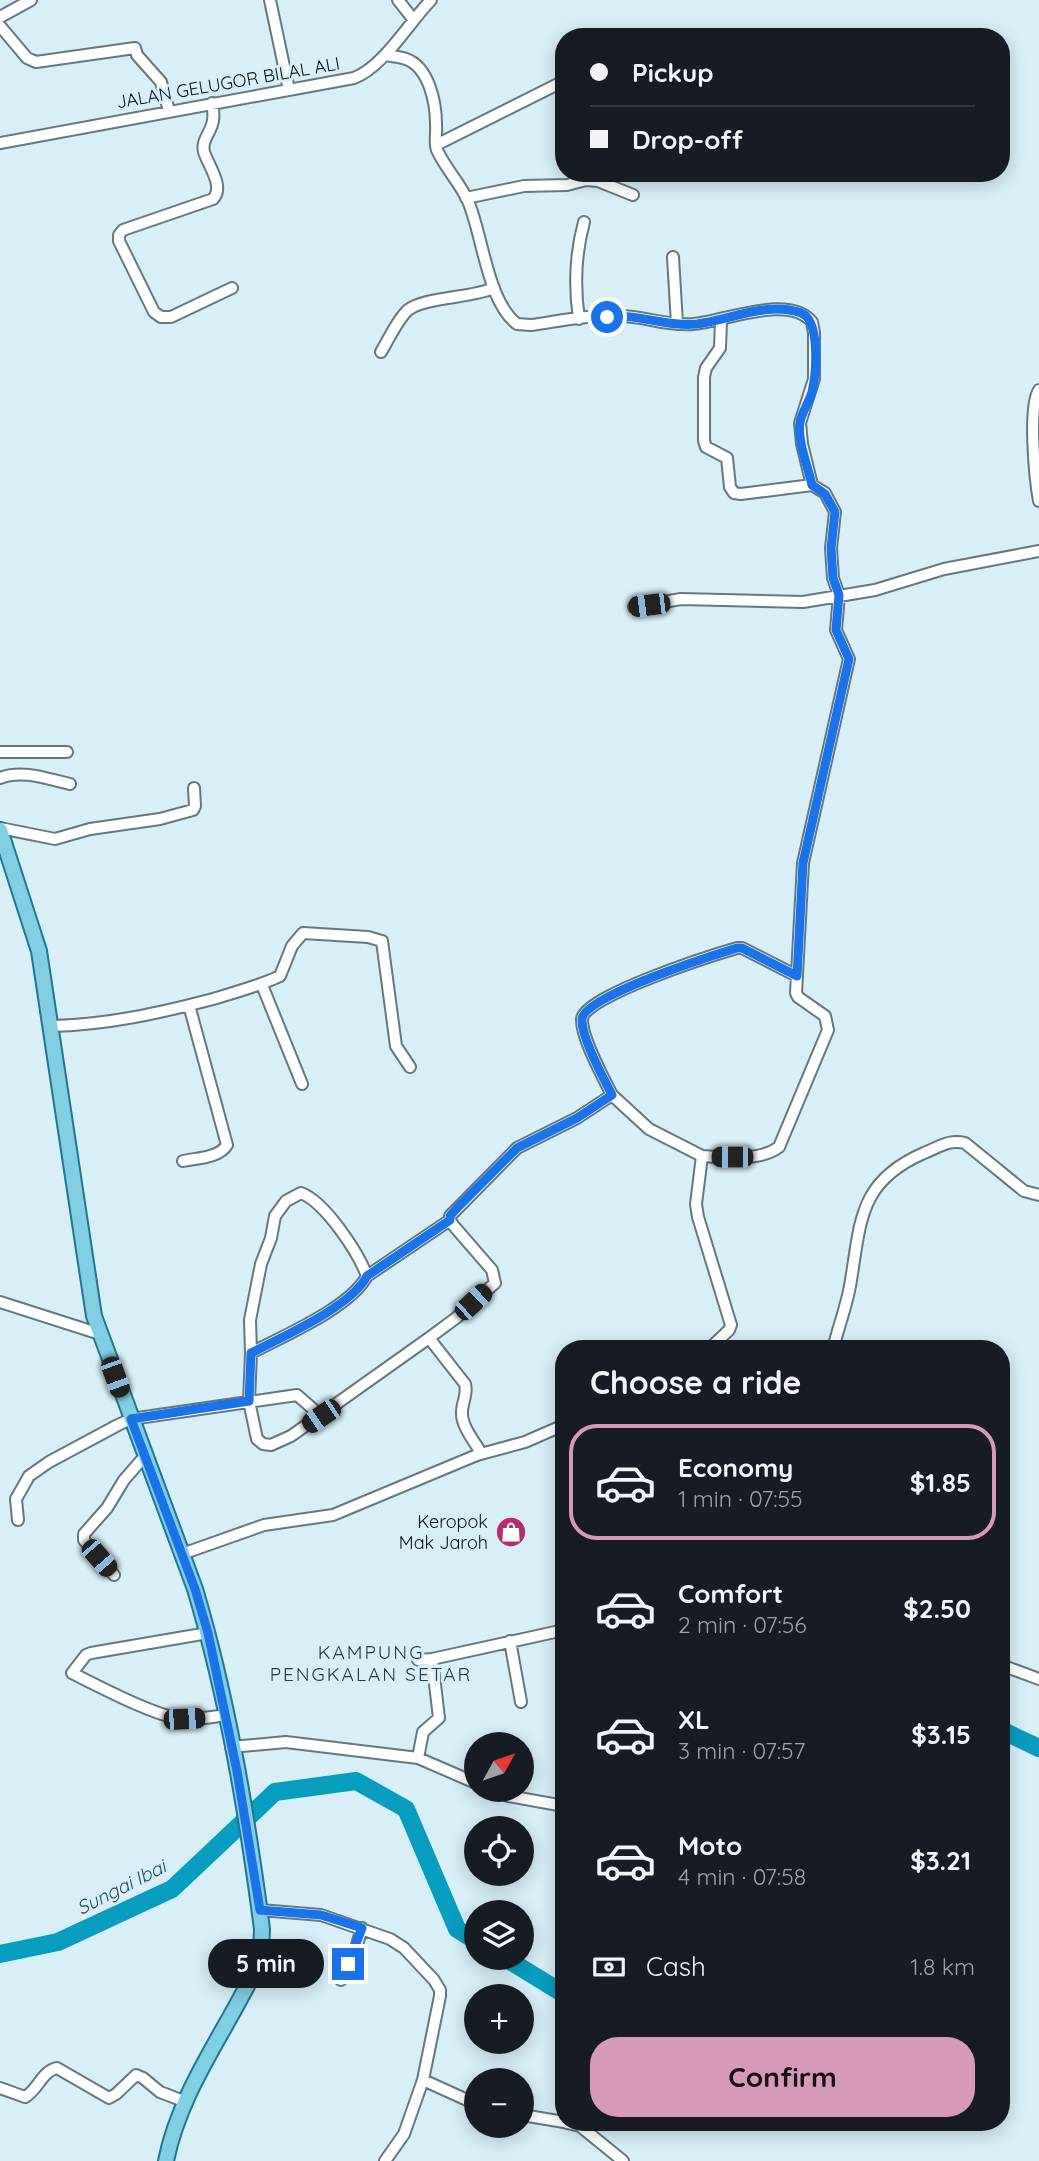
<!DOCTYPE html>
<html lang="en">
<head>
<meta charset="utf-8">
<style>
	body { margin:0; font-family:Quicksand,sans-serif; background:#20242c; color:#f1f3f6; height:100vh; display:flex; flex-direction:column; font-size:26px; white-space:nowrap }
	* { box-sizing:border-box; margin:0 }
	p { font-size:23px; color:#9ea1a6 }
	.icon { flex:none; width:38px; height:38px; fill:none; stroke:currentColor; stroke-width:2; stroke-linecap:round; stroke-linejoin:round }
	.map { position:relative; flex:1; overflow:hidden }
	.drawer { position:absolute; left:555px; top:1340px; width:455px; height:791px; display:flex; flex-direction:column; background:#171b24; border-radius:28px; box-shadow:0 4px 18px #0003 }
	.drawer>* { flex:none }
	.banner { position:absolute; left:555px; top:28px; width:455px; height:154px; border-radius:28px; box-shadow:0 4px 18px #0003; display:grid; align-content:center; height:154px; padding:0 35px; background:#171b24 }
	.needle { width:46px; rotate:50deg }
	.tools { position:absolute; left:464px; top:1732px; display:grid; gap:14px }
	.tools a { display:grid; place-items:center; width:70px; height:70px; border-radius:50%; background:#171b24; box-shadow:0 4px 18px #0003; font-size:35px }
	.end { position:absolute; width:32px; height:32px; margin:-16px; border:9px solid #1a73e8; background:#fff; box-shadow:0 0 0 4px #fff }
	.from { border-radius:50% }
	.bubble { position:absolute; height:49px; border-radius:24px; background:#171b24; box-shadow:0 4px 18px #0003; font-size:23px; font-weight:700; line-height:49px; text-align:center }
	.car { position:absolute; width:21px; height:42px; margin:-21px -10px; border-radius:9px; box-shadow:0 0 5px 2px #0007; background:linear-gradient(#222 24%,#8ab4d8 0 40%,#222 0 76%,#8ab4d8 0 86%,#222 0) }
	.banner b { display:flex; align-items:center; gap:24px; height:66px; font-size:26px }
	.banner b+b { border-top:2px solid #363941 }
	.banner i { width:18px; height:18px; background:#f1f3f6 }
	ul { padding:0; list-style:none }
	li { display:flex; align-items:center; gap:21px; height:116px; margin:0 14px 10px; padding:0 21px; border:4px solid transparent; border-radius:28px }
	li div { flex:1 }
	li b { display:block; font-size:26px }
	li em { font-style:normal; font-weight:700 }
	li.current { border-color:#d69ab8 }
	li>.icon { width:63px; height:63px; stroke-width:1.5 }
	h2 { padding:0 35px; font-size:32px; line-height:84px }
	.pay { display:flex; align-items:center; gap:18px; height:77px; padding:0 35px; font-size:26px }
	.pay p { margin-inline-start:auto }
	.action { display:flex; gap:14px; margin-top:auto; padding:14px 35px }
	.action a { flex:1; height:80px; border-radius:28px; background:#d69ab8; color:#111; font-size:28px; font-weight:700; line-height:80px; text-align:center }
	.map>svg:first-child { display:block }
</style>
</head>
<body>
<div class="map">
<svg width="1039" height="2161" viewBox="0 0 1039 2161">
	<rect width="100%" height="100%" fill="#d8eff7"/>
	<g fill="none" stroke-linecap="round" stroke-linejoin="round">
		<path stroke="#079dbf" stroke-width="18" d="M1001,1730L1039,1748
			M0,1954L58,1942L172,1889L275,1792L356,1781L406,1809L457,1929L476,1941
			M505,1958L564,1994"/>
		<g stroke="#64787f" stroke-width="14">
			<path id="minor" d="M270,0L289,90
				M398,0L413,19
				M0,17L31,0
				M0,26L27,58L36,62L135,48L137,55L161,82L169,111
				M385,55C392,56 400,57 406,59C429,67 436,103 436,124C437,133 434,142 437,150C445,168 460,183 468,201C483,236 487,301 517,324L531,325C560,321 593,314 623,316C646,317 668,326 693,324C723,322 789,293 812,322L814,333V379L800,423L802,444L812,485L825,493L835,512L831,548L833,578L839,595L836,630L849,659L803,863L796,993L798,997L825,1016L828,1030L779,1147C759,1162 726,1157 702,1156
				M212,103C213,108 214,115 213,120C212,132 201,139 204,152C208,165 225,187 213,199L123,230L119,235V241L154,312L161,317H171L232,288
				M0,143L354,78C383,67 408,24 431,0
				M436,145L562,82
				M466,198L524,186L567,185L586,180L598,181L633,195
				M673,257L677,324
				M579,319C574,285 575,255 584,222
				M721,321L720,348L706,368L704,377V441L706,447L727,458L730,487L734,493L741,494L812,485
				M381,352C389,339 397,320 408,310C424,297 472,298 494,288
				M1039,390C1028,407 1035,479 1039,501
				M634,607L681,599L803,602L875,590L944,569L1039,551
				M0,752H67
				M0,778C22,769 48,779 70,784
				M0,828L55,839L90,829L160,819L193,810L195,806L194,788
				M262,985L302,1084
				M51,1026C106,1025 160,1013 213,999C236,992 259,986 280,976L292,946L303,933L368,937L382,941L396,1046L410,1067
				M612,1095C603,1077 581,1037 582,1019C584,996 713,955 737,948H742L797,976
				M183,1161C197,1158 219,1158 227,1145L189,1005
				M367,1276L450,1220
				M0,1302L100,1334
				M429,1338L465,1384C468,1395 462,1402 462,1412C461,1426 475,1442 481,1453
				M833,1349C838,1328 846,1308 850,1286C861,1223 857,1182 924,1153C939,1147 949,1139 965,1143L1024,1191L1039,1195
				M251,1353C283,1336 350,1308 367,1276C358,1252 325,1202 301,1193L286,1201L275,1216L271,1238L261,1264L250,1320L251,1353L249,1401L257,1439L263,1444L271,1445L291,1436L429,1338L456,1318L495,1283L492,1270L453,1225L450,1220V1216L517,1148L577,1118L612,1095L649,1129L702,1156L696,1204L698,1217L731,1325L729,1330L709,1349
				M18,1520L16,1499L29,1476L49,1462L118,1425L131,1419L297,1395L321,1416
				M182,1554L264,1525L333,1515L477,1455L525,1442L564,1425
				M114,1575L84,1540V1534L107,1508L124,1480L144,1457
				M208,1633L91,1653L86,1655L72,1673C98,1686 155,1716 182,1719C196,1720 212,1717 226,1715
				M510,1641L521,1702
				M418,1660L432,1659L564,1630
				M1001,1665L1039,1679
				M231,1747L286,1742L418,1758L476,1783
				M418,1758L423,1732L439,1718L432,1659
				M494,1790L508,1796L564,1806
				M260,1910L321,1915L390,1939L404,1948L434,1980L440,1990V1996L423,2080L404,2134L385,2161
				M341,1980L356,1948L362,1928
				M423,2080L476,2104
				M0,2088L25,2097C38,2090 42,2071 57,2068L109,2098L116,2094L136,2075L143,2078L160,2092L186,2102
				M522,2115L564,2122
				M567,2123L580,2126L623,2161"/>
		</g>
		<g stroke="#21778f" stroke-width="18">
			<path id="major" d="M0,830L39,951L94,1316L195,1589C228,1700 247,1815 262,1929L261,1953L257,1966C227,2030 180,2090 166,2161"/>
		</g>
		<use href="#minor" stroke="#fff" stroke-width="10"/>
		<use href="#major" stroke="#82cee3" stroke-width="14"/>
	</g>
	<g fill="none" stroke-linecap="round" stroke-linejoin="round">
		<path stroke="#1a73e8" stroke-width="9" d="M348,1964L362,1928L321,1915L260,1910L237,1771L208,1633L195,1589L131,1419L249,1401L251,1353C282,1337 351,1307 367,1276L450,1220V1216L457,1208L517,1148L577,1118L612,1095C603,1077 581,1037 582,1019C584,996 714,955 737,948H742L797,976L803,863L849,659L836,630L839,595L833,578L831,548L835,512L825,494L812,485C808,466 797,441 800,422C802,412 809,402 812,392C816,375 821,320 801,313C767,301 730,320 697,324C666,327 637,313 607,317"/>
	</g>
	<defs>
		<g id="shop-disc" transform="scale(1.575)"><circle r="9.5" fill="#b52d6d" stroke="#d8eff7"/><path d="M-5-2.5h2.3a2.7 3.5 0 0 1 5.4 0H5L5.5 6h-11ZM-1.5-2.5h3a1.5 2.3 0 0 0-3 0Z" fill="#fff"/></g>
	</defs>
	<g fill-rule="evenodd">
		<use href="#shop-disc" x="511" y="1532"/>
	</g>
	<g text-anchor="middle" stroke-width="6" stroke-linejoin="round" paint-order="stroke">
		<g font-size="18" fill="#091114" stroke="#d8eff7">
			<text transform="translate(228 83) rotate(-10)" y="6">JALAN GELUGOR BILAL ALI</text>
		</g>
		<g font-size="18" fill="#091114" stroke="#d8eff7" text-anchor="end">
			<text x="488" y="1528">Keropok<tspan x="488" dy="21">Mak Jaroh</tspan></text>
		</g>
		<g font-size="19" letter-spacing="2" fill="#283b41" stroke="#d8eff7">
			<text x="371" y="1659">KAMPUNG<tspan x="371" dy="22">PENGKALAN SETAR</tspan></text>
		</g>
		<g font-size="19" font-style="italic" fill="#1d505f" stroke="#d8eff7">
			<text transform="translate(121 1887) rotate(-27)" y="7">Sungai Ibai</text>
		</g>
	</g>
</svg>
<div class="tools">
<a><svg class="needle" viewBox="-14 -14 28 28"><path d="M0-13l5 13h-10z" fill="#e53935"/><path d="M0 13l5-13h-10z" fill="#9ea1a6"/></svg></a>
<a><svg class="icon" aria-label="locate" viewBox="0 0 24 24"><circle cx="12" cy="12" r="6"/><path d="M12 2v4M12 18v4M2 12h4M18 12h4"/></svg></a>
<a><svg class="icon" aria-label="layers" viewBox="0 0 24 24"><path d="M12 4l9 5-9 5-9-5zM3 14l9 5 9-5"/></svg></a>
<a>+</a>
<a>−</a>
</div>
<i class="end from" style="left:607px;top:317px"></i>
<i class="end" style="left:348px;top:1964px"></i>
<div class="bubble" style="left:208px;top:1939px;width:116px">5 min</div>
<i class="car" style="left:649px;top:605px;rotate:263deg"></i>
<i class="car" style="left:732px;top:1157px;rotate:270deg"></i>
<i class="car" style="left:473px;top:1302px;rotate:47deg"></i>
<i class="car" style="left:115px;top:1377px;rotate:160deg"></i>
<i class="car" style="left:321px;top:1416px;rotate:236deg"></i>
<i class="car" style="left:99px;top:1558px;rotate:139deg"></i>
<i class="car" style="left:184px;top:1719px;rotate:87deg"></i>
<div class="banner">
<b><i class="from"></i>Pickup</b>
<b><i></i>Drop-off</b>
</div>
<section class="drawer">
<h2>Choose a ride</h2>
<ul>
<li class="current"><svg class="icon" aria-label="car" viewBox="0 0 24 24"><path d="M5 17H2v-5l4-1 3-4h7l3 4 3 1v5h-3M9 17h6M6 11h13"/><circle cx="7" cy="17" r="2"/><circle cx="17" cy="17" r="2"/></svg><div><b>Economy</b><p>1 min · 07:55</p></div><em>$1.85</em></li>
<li><svg class="icon" aria-label="car" viewBox="0 0 24 24"><path d="M5 17H2v-5l4-1 3-4h7l3 4 3 1v5h-3M9 17h6M6 11h13"/><circle cx="7" cy="17" r="2"/><circle cx="17" cy="17" r="2"/></svg><div><b>Comfort</b><p>2 min · 07:56</p></div><em>$2.50</em></li>
<li><svg class="icon" aria-label="car" viewBox="0 0 24 24"><path d="M5 17H2v-5l4-1 3-4h7l3 4 3 1v5h-3M9 17h6M6 11h13"/><circle cx="7" cy="17" r="2"/><circle cx="17" cy="17" r="2"/></svg><div><b>XL</b><p>3 min · 07:57</p></div><em>$3.15</em></li>
<li><svg class="icon" aria-label="car" viewBox="0 0 24 24"><path d="M5 17H2v-5l4-1 3-4h7l3 4 3 1v5h-3M9 17h6M6 11h13"/><circle cx="7" cy="17" r="2"/><circle cx="17" cy="17" r="2"/></svg><div><b>Moto</b><p>4 min · 07:58</p></div><em>$3.21</em></li>
</ul>
<div class="pay"><svg class="icon" aria-label="cash" viewBox="0 0 24 24"><path d="M3 7h18v10H3z"/><circle cx="12" cy="12" r="2"/></svg>Cash<p>1.8 km</p></div>
<div class="action"><a>Confirm</a></div>
</section>
</div>
</body>
</html>
